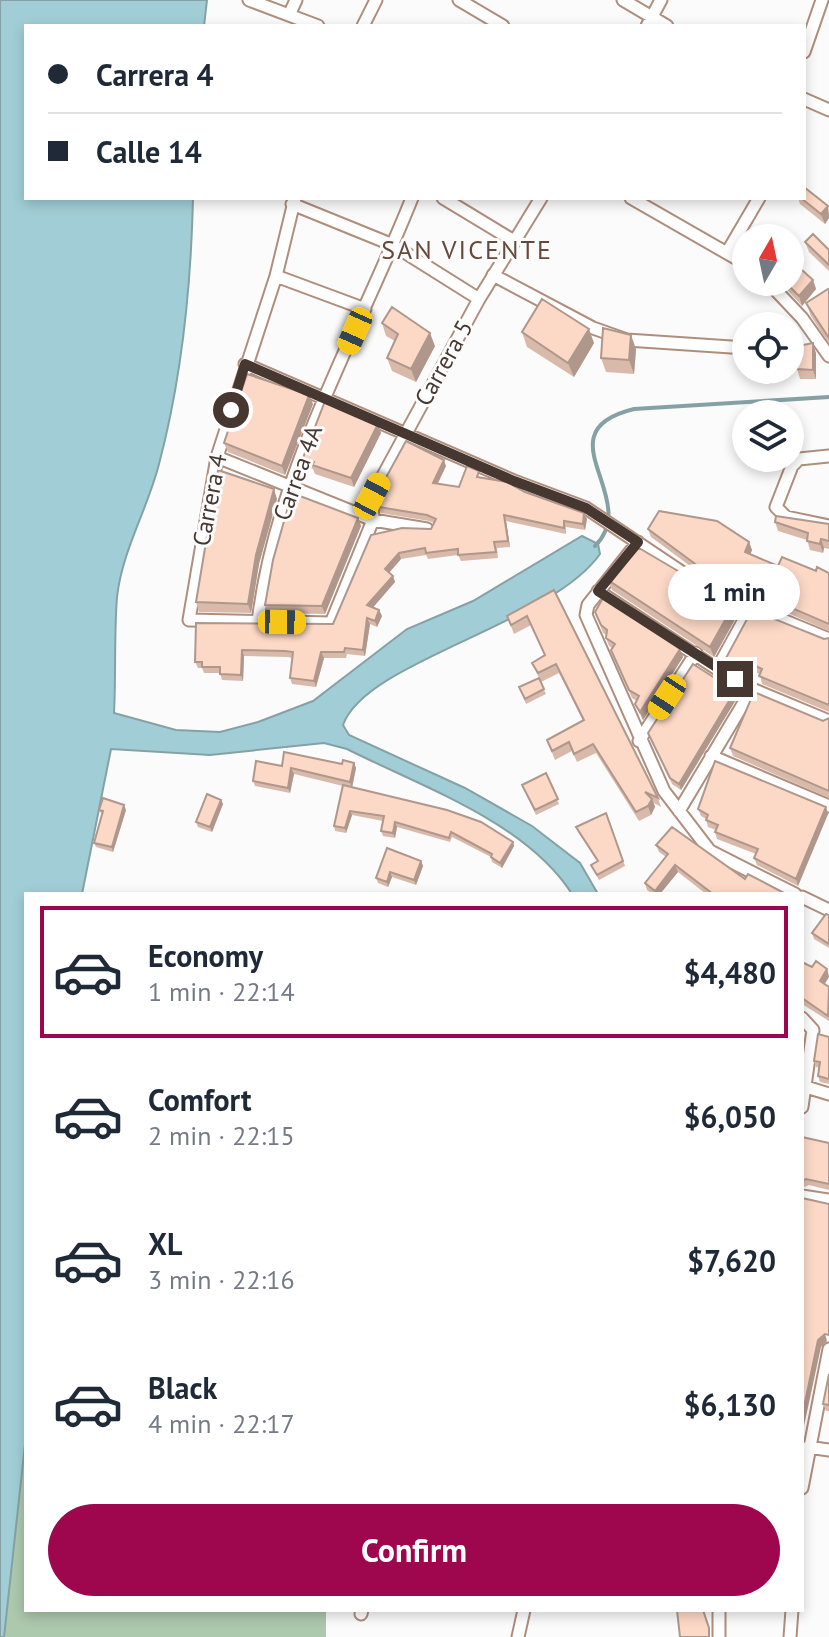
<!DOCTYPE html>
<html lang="en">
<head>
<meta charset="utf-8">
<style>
	body { margin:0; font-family:"PT Sans",sans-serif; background:#f2f2f3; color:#1f2937; height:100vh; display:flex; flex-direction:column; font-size:30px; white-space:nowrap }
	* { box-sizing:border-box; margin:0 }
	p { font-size:26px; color:#747a83 }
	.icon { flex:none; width:44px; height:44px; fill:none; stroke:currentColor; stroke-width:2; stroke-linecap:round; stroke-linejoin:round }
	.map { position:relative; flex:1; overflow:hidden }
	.side { position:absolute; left:24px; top:892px; width:780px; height:720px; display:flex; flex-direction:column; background:#fff; border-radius:0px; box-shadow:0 4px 12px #0003 }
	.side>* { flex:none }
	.top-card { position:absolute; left:24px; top:24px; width:782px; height:176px; border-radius:0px; box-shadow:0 4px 12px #0003; display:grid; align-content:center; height:176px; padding:0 24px; background:#fff }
	.needle { width:52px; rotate:9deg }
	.buttons { position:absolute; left:732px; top:224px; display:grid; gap:16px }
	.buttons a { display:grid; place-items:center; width:72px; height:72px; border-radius:50%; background:#fff; box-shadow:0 4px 12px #0003; font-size:40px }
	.end { position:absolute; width:36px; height:36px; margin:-18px; border:10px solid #463831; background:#fff; box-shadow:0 0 0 4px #fff }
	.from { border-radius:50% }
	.bubble { position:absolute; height:56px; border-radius:28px; background:#fff; box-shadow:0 4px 12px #0003; font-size:26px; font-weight:600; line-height:56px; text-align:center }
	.car { position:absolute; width:24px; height:48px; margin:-24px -12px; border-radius:10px; box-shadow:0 0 6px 2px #0007; background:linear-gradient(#f5c518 24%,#345 0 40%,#f5c518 0 76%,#345 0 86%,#f5c518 0) }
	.top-card b { display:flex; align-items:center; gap:28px; height:76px; font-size:30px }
	.top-card b+b { border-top:2px solid #e0e1e3 }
	.top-card i { width:20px; height:20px; background:#1f2937 }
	ul { padding:14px 0 0; list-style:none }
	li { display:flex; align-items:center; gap:24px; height:132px; margin:0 16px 12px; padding:0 8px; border:4px solid transparent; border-radius:0px }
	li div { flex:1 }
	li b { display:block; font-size:30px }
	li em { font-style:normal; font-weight:600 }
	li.active { border-color:#9e064e }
	li>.icon { width:72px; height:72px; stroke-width:1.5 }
	.primary-button { display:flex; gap:16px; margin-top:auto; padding:16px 24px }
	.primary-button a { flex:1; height:92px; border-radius:48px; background:#9e064e; color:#fff; font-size:32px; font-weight:600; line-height:92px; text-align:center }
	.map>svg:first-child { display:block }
</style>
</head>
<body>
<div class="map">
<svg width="829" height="1637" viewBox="0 0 829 1637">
	<rect width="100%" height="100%" fill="#fbfbfb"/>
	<path fill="#acc8ad" d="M26,1435V1610H326V1637H4Z"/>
	<path fill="#a1ced6" stroke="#86a1a4" stroke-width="2" d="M0,0H207L204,26H26V198H193C191,288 182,377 159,464C148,508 122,551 117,597C114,635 116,675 114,713L176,730L220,732L258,722L313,701L407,629L473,601L582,536L598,544L600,554C550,625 365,661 343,725L349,735L465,788L532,826L580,863L598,894H572C526,822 422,787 347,749L324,743L210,755L111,749L82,894H26V1435L4,1637H0Z"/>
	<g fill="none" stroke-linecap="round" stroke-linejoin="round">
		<path stroke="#86a1a4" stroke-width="4" d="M595,546C643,498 540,432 634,409L829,397"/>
		<g stroke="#af8e7e" stroke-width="15">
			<path id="street" d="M249,0L318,26
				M459,0L503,26
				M623,0L667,26
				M290,13L296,0
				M363,26L376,0
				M647,26L661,0
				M804,52L822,0
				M804,99L829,110
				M295,198L276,276L217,457L189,620L331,623L373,520L372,496L479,299L541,198
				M443,198L514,241
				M631,198L746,264
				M292,204L393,245L479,299
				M728,251L759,198
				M493,275L593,328L627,340L746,348
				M276,276L365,309
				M768,282L802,318L829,356
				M245,364L514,481L586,508L707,589L829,639
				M829,456L799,459L792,466L776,507L786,517L829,526
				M217,457L373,520L427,529
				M638,542L588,605L586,615L664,791L710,851L795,894
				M598,591L717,669L752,689L829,721
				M258,622C276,472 357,336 412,198
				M717,669L750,609
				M639,741L696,653
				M711,756L829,806
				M679,811L752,689
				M802,897L829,910
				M802,1018L813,1030L802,1107
				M806,1087L829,1094
				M802,1196L829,1200
				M808,1447L829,1450
				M802,1488L829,1349
				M361,1614L362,1610
				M518,1637L524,1610
				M719,1637V1610
				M790,1637L792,1610"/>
		</g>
		<use href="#street" stroke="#fff" stroke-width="11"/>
	</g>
	<path fill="#d9baaa" d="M798,198H804L828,206L829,218L825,224L800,204Z
		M805,242L829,250V271L809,252Z
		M813,280L816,289L802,306L780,282Z
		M829,290V344L811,316L806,303Z
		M382,323L435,346L416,382L392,371L387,358L395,341L386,336Z
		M522,332L594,343L574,377L527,347Z
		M636,349L634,374L606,372L601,358Z
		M816,353V379H800L797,369Z
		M772,370V384L760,383L756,374Z
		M313,404L285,475L228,452L224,443Z
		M378,424L381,433L354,487L315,474L313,469L306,467L303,458Z
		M446,466L438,483L459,487L481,477L584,513L587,519L585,530L566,527V534L506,521L510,547L497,548L498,558L461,561L458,555L428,559L426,555L401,559L389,573L393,576L395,582L373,607L379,610L382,616L377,627L370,624L365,656L347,654L346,658H324L316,687L292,684L290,678L292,658L288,657L244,656L243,681L222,680L220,673H204L202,668H198L195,662L333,624L371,535L431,529L434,523L429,521L381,513L379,507Z
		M277,499L259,564L251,613L199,612L196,602Z
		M358,518L361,526L325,614L268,613L265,605Z
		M775,522L829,524V549L824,548L823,553L810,550L807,540L778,531Z
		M648,529L749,542L752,550L750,554L778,566L829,573V631L705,577L651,537Z
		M608,580L738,614L714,657L612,590Z
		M554,590L658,798L661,807L654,803L655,807L651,815L639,821L596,753L577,762L572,751L555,760L547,740L583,721L559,673L541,682L539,679L546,694L526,704L519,687L539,678L532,663L545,656L531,625L514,634L507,616Z
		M595,612L683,657L643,720L635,704L637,701L632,698L614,658L612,648L609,646L606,638L607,635L603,633Z
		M829,638V712L762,684L760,674L757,673L753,680L728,666L726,658Z
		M735,691L737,698L681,790L672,784L648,733Z
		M829,718V798L733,756L730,748L823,721Z
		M354,763L356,768L352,787L513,842L514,846L502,868L492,862L491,857L452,837L450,842L397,827L395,838L383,836L381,831L383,821L352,815L346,833L335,831L334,826L343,786L294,774L290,793L255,786L253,781L282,766Z
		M546,773L559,804L536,815L524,790Z
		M221,800L223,804L212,832L198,827L196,822Z
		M826,807L828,814L798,886L757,865L754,858L756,854L717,839L715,832L716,830L708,827L706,819L701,816L698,809Z
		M99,810H126L113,852L96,847L94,843L102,815Z
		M606,813L625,866L599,880L591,865L597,861L578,832L576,827Z
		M656,845L745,879L786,894H706L678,872L660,894H653L647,890L645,883L666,857L659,852Z
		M421,861L423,866L416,885L392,877L388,887L378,883L376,878Z
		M829,915V948L814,939L812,933Z
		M802,962L812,967L827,969L829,977L824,984L829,987V1021L802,1004Z
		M829,1037V1084L820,1082L818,1076L820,1068L816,1067L814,1061Z
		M802,1137L829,1143V1190L809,1185L802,1188Z
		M829,1374V1411H826L823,1404Z"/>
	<path fill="#b0978b" d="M828,206L829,218L825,224L821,214Z
		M813,280L816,289L802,306L799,296Z
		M589,329L594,343L574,377L568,363Z
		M430,333L435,346L416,382L411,369Z
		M631,335L636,349L634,374L629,360Z
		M813,343L816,353V379L813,370Z
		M769,370H772V384L769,374Z
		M309,395L313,404L285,475L282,466Z
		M378,424L381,433L354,487L351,478Z
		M444,460L446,466L435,489L433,483Z
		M274,489L277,499L259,564L251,613L248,604L256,555Z
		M584,513L587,519L585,530L583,524Z
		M504,515L506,521L510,547L508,541Z
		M358,518L361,526L325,614L322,606Z
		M821,539L824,548L823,553L820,544Z
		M749,542L752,550L748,560L745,552Z
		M399,553L401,559L387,575L385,569Z
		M393,576L395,582L370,611L367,605Z
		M734,604L738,614L714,657L710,647Z
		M379,610L382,616L377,627L375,621Z
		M367,618L370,624L365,656L363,650Z
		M680,649L683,657L643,720L640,712Z
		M242,650L244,656L243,681L241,675Z
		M321,652L324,658L316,687L314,681Z
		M754,665L757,673L753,680L750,671Z
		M735,691L737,698L681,790L679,784Z
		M354,763L356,768L352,788L350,782Z
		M291,768L294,774L290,793L288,788Z
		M652,799L655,807L651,815L648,806Z
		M221,800L223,804L212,832L210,827Z
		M124,805L126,810L113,852L112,847Z
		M826,807L828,814L798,886L796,879Z
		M350,811L352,815L346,833L345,828Z
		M395,822L397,827L395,838L393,833Z
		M513,842L514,846L502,868L500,863Z
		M421,861L423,866L416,885L414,880Z
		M675,865L678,872L660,894H656L655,891Z
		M390,872L392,877L388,887L387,882Z
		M827,969L829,977L822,988L820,981Z
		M825,1334L827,1341L821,1347L802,1435V1417L818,1340Z"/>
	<path fill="#fcd8c6" stroke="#b0978b" stroke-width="2" d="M804,187L828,206L821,214L801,198H804Z
		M813,234L829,250V265L805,242Z
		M790,259L813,280L799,296L785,282H790Z
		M828,289L829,290V338L806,303Z
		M542,299L589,329L568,363L522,332Z
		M392,307L430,333L411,369L387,358L398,334L382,323Z
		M603,328L631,335L629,360L601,358Z
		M813,343V370L797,369L798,346Z
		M756,370H769V374H756Z
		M247,374L309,395L282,466L224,443Z
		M325,401L378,424L351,478L312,465L314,462L303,458Z
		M406,441L444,460L433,483L459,487L467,466L479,471L477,477L507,482L525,492L584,513L583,524L564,521V528L504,515L508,541L494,542L496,552L458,555V549L426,553L425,548L399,553L385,569L393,576L367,605L379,610L375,621L367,618L363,650L345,648L344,652H321L314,681L290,678L293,652L285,651L242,650L241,675L220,674V667H202V662H195L196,623L333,624L371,535L402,528L431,529L436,519L427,515L379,507L378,492Z
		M218,470L274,489L256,555L248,604L196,602Z
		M292,493L358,518L322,606L265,605L273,560Z
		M659,511L717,521L749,542L745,552L778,566L782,557L816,571L817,567L829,573V624L702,569L648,529Z
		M776,516L829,524V541L821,539L820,544L807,541L808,533L775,522Z
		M639,548L734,604L710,647L608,580Z
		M554,590L658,798L645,792L652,799L648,806L636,812L593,744L574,754L569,742L552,751L547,740L584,720L556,664L538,673L532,663L545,655L527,616L511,625L507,616Z
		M603,598L680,649L640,712L635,704L639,696L629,690L611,650L615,644L606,638L607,630L601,625L595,612Z
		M752,610L824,639L829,638V705L759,676L762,669L754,665L750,671L726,658Z
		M693,664L735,691L679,784L670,778L648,733Z
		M539,678L544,689L525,699L519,687Z
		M754,692L823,721L829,718V791L730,748Z
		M284,752L342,764L343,760L354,763L350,782L291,768L288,788L253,781L256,761L282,766Z
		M715,761L826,807L796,879L754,858L758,849L715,832L718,825L706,820L708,815L698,809Z
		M546,773L558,799L535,810L522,785Z
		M343,785L447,810L481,822L513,842L500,863L491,857L492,854L451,832L449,838L395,822L393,833L381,831L384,816L350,811L345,828L334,826Z
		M207,794L221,800L210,827L196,822Z
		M103,798L124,805L112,847L94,843L103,811L99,810Z
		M606,813L623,861L597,875L591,865L598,861L576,827Z
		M672,827L745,879L748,874L786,894H713L675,865L655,891L645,883L668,854L656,845Z
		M387,848L421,861L414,880L390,872L387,882L376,878Z
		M826,914L829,915V944L812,933Z
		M816,961L827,969L820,981L829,987L828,1016L802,998V962L812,967Z
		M818,1034L829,1037V1079L818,1076L820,1062L814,1061Z
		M802,1137L829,1143V1184L806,1179L802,1181Z
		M802,1198L829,1204V1335L825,1334L818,1340L802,1417Z
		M829,1374V1405L823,1404Z
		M677,1610H703L709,1628V1637H680Z"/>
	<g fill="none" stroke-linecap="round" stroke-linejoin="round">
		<path stroke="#463831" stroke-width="10" d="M231,410L245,364L514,481L586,508L638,542L598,591L735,679"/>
	</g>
	<g text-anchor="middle" stroke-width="6" stroke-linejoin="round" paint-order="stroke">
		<g font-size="24" fill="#463831" stroke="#fbfbfb">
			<text transform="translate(444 363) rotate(-61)" y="8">Carrera 5</text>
			<text transform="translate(298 473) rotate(-70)" y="8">Carrea 4A</text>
			<text transform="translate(210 500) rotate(-79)" y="8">Carrera 4</text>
		</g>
		<g font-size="26" letter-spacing="2" fill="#67493b" stroke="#fbfbfb">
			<text x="467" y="259">SAN VICENTE</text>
		</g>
	</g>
</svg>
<div class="buttons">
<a><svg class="needle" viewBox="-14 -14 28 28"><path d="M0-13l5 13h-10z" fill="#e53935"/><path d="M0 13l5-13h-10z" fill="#747a83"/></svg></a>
<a><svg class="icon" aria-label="locate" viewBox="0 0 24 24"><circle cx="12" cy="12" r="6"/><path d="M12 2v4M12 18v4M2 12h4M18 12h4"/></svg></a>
<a><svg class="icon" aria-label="layers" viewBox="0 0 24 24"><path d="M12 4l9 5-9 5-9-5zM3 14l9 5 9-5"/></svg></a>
</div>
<i class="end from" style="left:231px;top:410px"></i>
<i class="end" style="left:735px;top:679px"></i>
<div class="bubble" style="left:668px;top:564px;width:132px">1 min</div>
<i class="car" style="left:355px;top:331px;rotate:204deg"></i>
<i class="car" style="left:372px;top:496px;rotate:28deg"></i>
<i class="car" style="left:282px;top:622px;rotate:91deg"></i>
<i class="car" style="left:667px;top:697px;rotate:213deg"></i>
<div class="top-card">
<b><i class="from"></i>Carrera 4</b>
<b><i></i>Calle 14</b>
</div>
<section class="side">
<ul>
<li class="active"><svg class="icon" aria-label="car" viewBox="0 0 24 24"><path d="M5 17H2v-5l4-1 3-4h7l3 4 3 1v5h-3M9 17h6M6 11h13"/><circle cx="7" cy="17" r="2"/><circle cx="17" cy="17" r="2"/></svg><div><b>Economy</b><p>1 min · 22:14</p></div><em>$4,480</em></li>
<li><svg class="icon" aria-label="car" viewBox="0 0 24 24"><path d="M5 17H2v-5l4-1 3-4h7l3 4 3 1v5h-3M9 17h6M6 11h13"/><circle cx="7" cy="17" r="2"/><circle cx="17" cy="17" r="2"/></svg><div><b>Comfort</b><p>2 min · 22:15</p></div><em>$6,050</em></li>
<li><svg class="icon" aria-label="car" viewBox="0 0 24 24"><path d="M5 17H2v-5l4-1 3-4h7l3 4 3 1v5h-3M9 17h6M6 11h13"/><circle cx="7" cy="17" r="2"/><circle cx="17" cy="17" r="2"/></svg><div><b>XL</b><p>3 min · 22:16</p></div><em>$7,620</em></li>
<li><svg class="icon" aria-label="car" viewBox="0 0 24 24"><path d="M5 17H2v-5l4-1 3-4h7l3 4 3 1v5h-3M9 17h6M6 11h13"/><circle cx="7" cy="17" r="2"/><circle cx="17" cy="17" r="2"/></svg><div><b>Black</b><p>4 min · 22:17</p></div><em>$6,130</em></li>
</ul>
<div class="primary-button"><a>Confirm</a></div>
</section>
</div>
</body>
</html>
